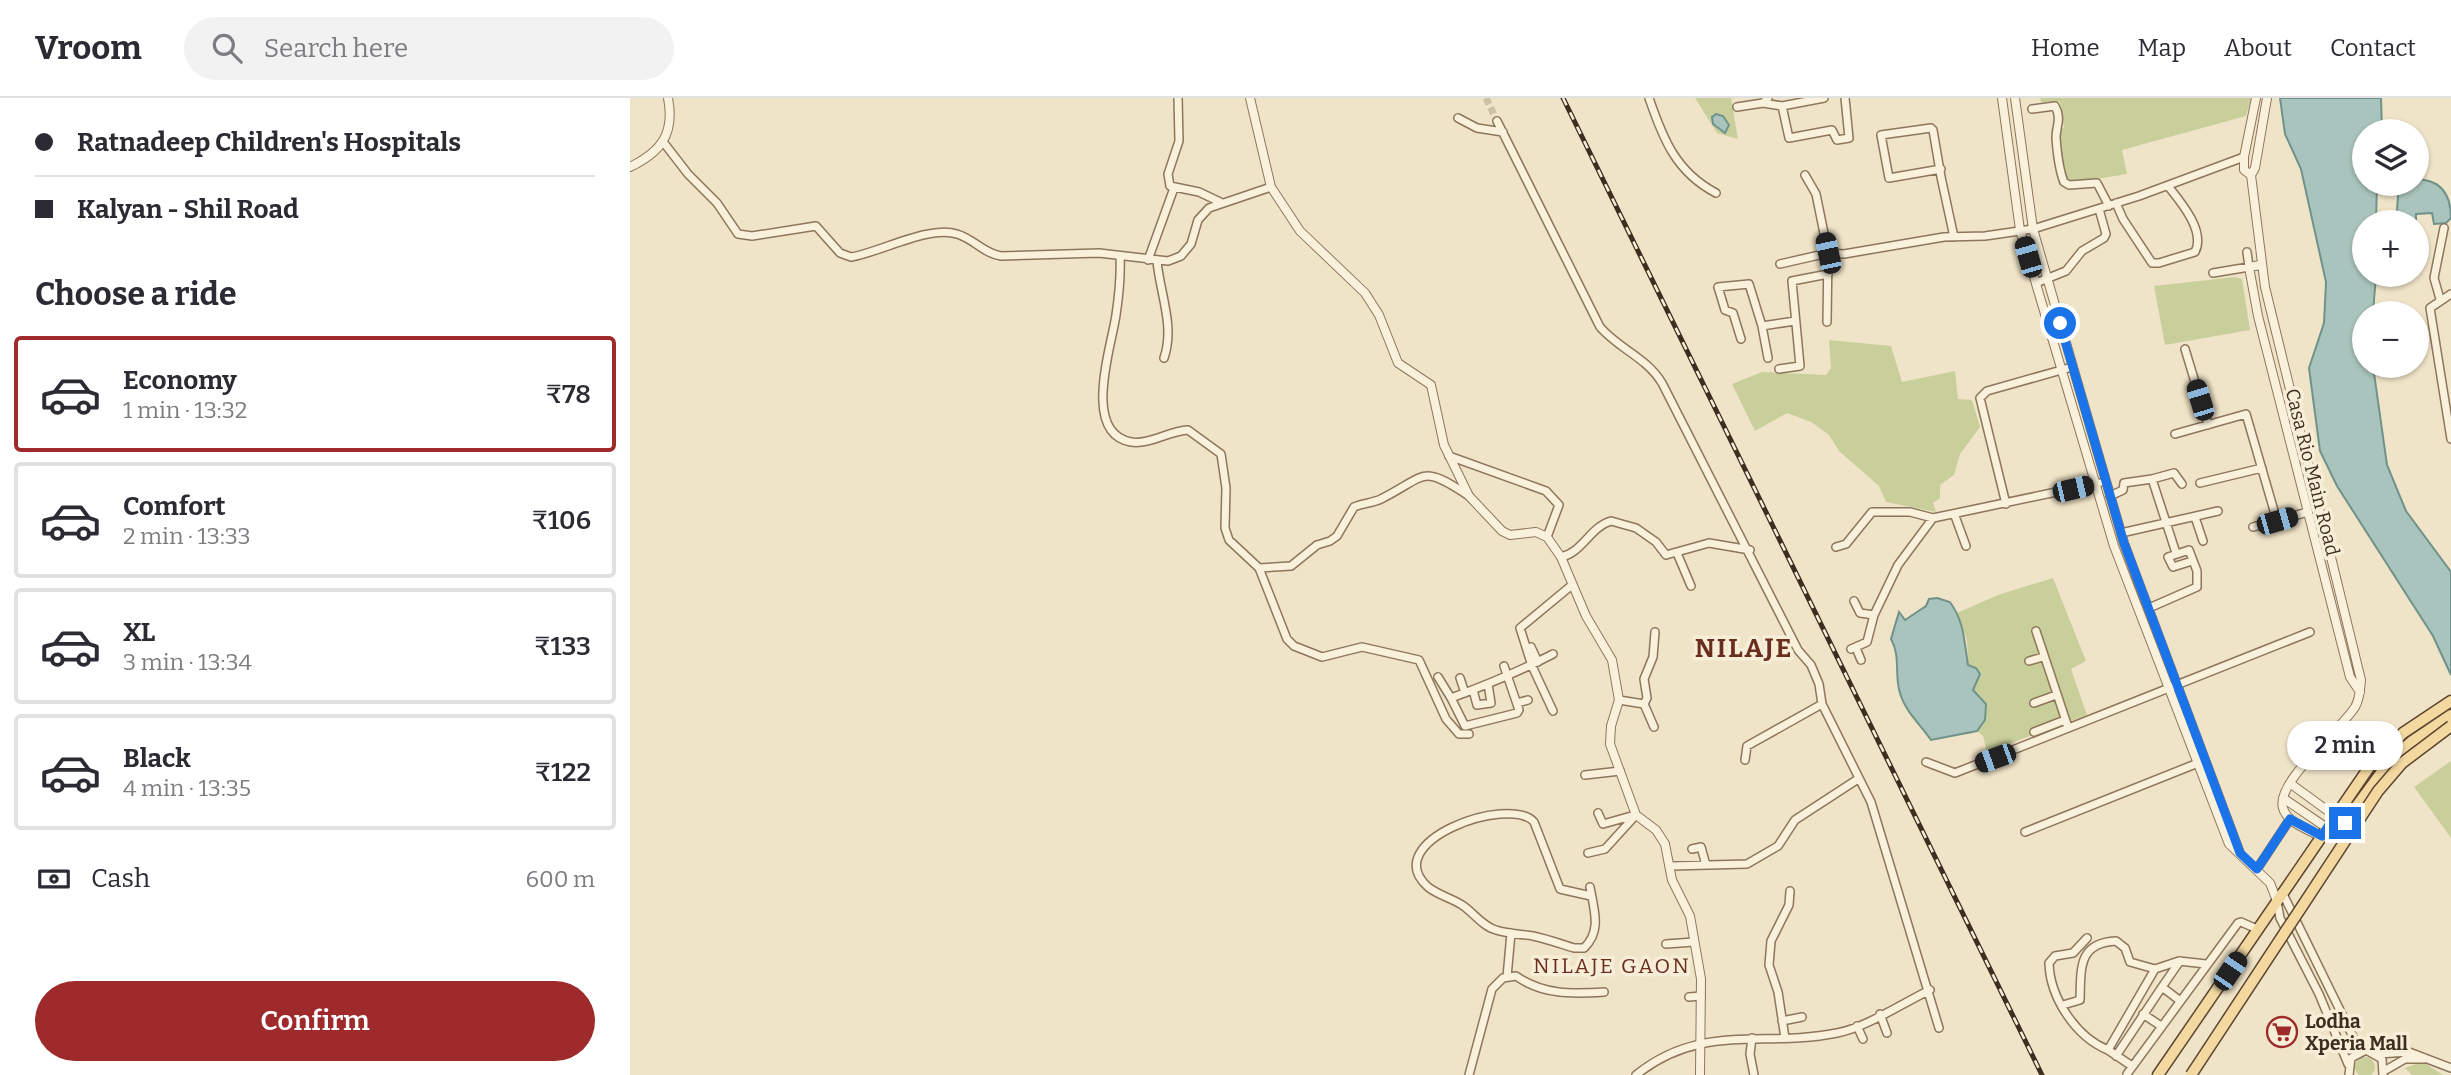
<!DOCTYPE html>
<html lang="en">
<head>
<meta charset="utf-8">
<style>
	body { margin:0; font-family:Bitter,serif; background:#f2f2f3; color:#2b2b33; height:100vh; display:flex; flex-direction:column; font-size:26px; white-space:nowrap }
	* { box-sizing:border-box; margin:0 }
	p { font-size:23px; color:#7c7c81 }
	.icon { flex:none; width:38px; height:38px; fill:none; stroke:currentColor; stroke-width:2; stroke-linecap:round; stroke-linejoin:round }
	.map { position:relative; flex:1; overflow:hidden }
	.panel { display:flex; flex-direction:column; background:#fff; width:630px }
	.panel>* { flex:none }
	.top-card { display:grid; align-content:center; height:154px; padding:0 35px; background:#fff }
	.controls { position:absolute; left:1722px; top:21px; display:grid; gap:14px }
	.controls a { display:grid; place-items:center; width:77px; height:77px; border-radius:50%; background:#fff; box-shadow:0 2px 5px #0004; font-size:35px }
	.end { position:absolute; width:32px; height:32px; margin:-16px; border:9px solid #1a73e8; background:#fff; box-shadow:0 0 0 4px #fff }
	.from { border-radius:50% }
	.bubble { position:absolute; height:49px; border-radius:24px; background:#fff; box-shadow:0 2px 5px #0004; font-size:23px; font-weight:600; line-height:49px; text-align:center }
	.car { position:absolute; width:21px; height:42px; margin:-21px -10px; border-radius:9px; box-shadow:0 0 5px 2px #0007; background:linear-gradient(#222 24%,#8ab4d8 0 40%,#222 0 76%,#8ab4d8 0 86%,#222 0) }
	.top-card b { display:flex; align-items:center; gap:24px; height:66px; font-size:26px }
	.top-card b+b { border-top:2px solid #e1e1e2 }
	.top-card i { width:18px; height:18px; background:#2b2b33 }
	ul { padding:0; list-style:none }
	li { display:flex; align-items:center; gap:21px; height:116px; margin:0 14px 10px; padding:0 21px; border:4px solid #e1e1e2; border-radius:7px }
	li div { flex:1 }
	li b { display:block; font-size:26px }
	li em { font-style:normal; font-weight:600 }
	li.current { border-color:#9e2a2b }
	li>.icon { width:63px; height:63px; stroke-width:1.5 }
	h2 { padding:0 35px; font-size:32px; line-height:84px }
	.pay { display:flex; align-items:center; gap:18px; height:77px; padding:0 35px; font-size:26px }
	.pay p { margin-inline-start:auto }
	.action { display:flex; gap:14px; margin-top:auto; padding:14px 35px }
	.action a { flex:1; height:80px; border-radius:42px; background:#9e2a2b; color:#fff; font-size:28px; font-weight:600; line-height:80px; text-align:center }
	header { display:flex; align-items:center; gap:42px; box-sizing:border-box; height:98px; padding:0 35px; background:#fff; border-bottom:2px solid #e1e1e2 }
	header strong { font-size:33px }
	nav { display:flex; gap:38px; margin-inline-start:auto; font-size:24px }
	.search { width:490px; height:63px; background:#f2f2f3; display:flex; align-items:center; gap:18px; box-sizing:border-box; padding:0 24px; border-radius:38px; color:#7c7c81; font-size:26px }
	main { display:flex; flex:1; min-height:0 }
	.map>svg:first-child { display:block }
</style>
</head>
<body>
<header>
<strong>Vroom</strong>
<div class="search"><svg class="icon" aria-label="search" viewBox="0 0 24 24"><circle cx="10" cy="10" r="6"/><path d="M15 15l6 6"/></svg>Search here</div>
<nav><a>Home</a><a>Map</a><a>About</a><a>Contact</a></nav>
</header>
<main>
<section class="panel">
<div class="top-card">
<b><i class="from"></i>Ratnadeep Children's Hospitals</b>
<b><i></i>Kalyan - Shil Road</b>
</div>
<h2>Choose a ride</h2>
<ul>
<li class="current"><svg class="icon" aria-label="car" viewBox="0 0 24 24"><path d="M5 17H2v-5l4-1 3-4h7l3 4 3 1v5h-3M9 17h6M6 11h13"/><circle cx="7" cy="17" r="2"/><circle cx="17" cy="17" r="2"/></svg><div><b>Economy</b><p>1 min · 13:32</p></div><em>₹78</em></li>
<li><svg class="icon" aria-label="car" viewBox="0 0 24 24"><path d="M5 17H2v-5l4-1 3-4h7l3 4 3 1v5h-3M9 17h6M6 11h13"/><circle cx="7" cy="17" r="2"/><circle cx="17" cy="17" r="2"/></svg><div><b>Comfort</b><p>2 min · 13:33</p></div><em>₹106</em></li>
<li><svg class="icon" aria-label="car" viewBox="0 0 24 24"><path d="M5 17H2v-5l4-1 3-4h7l3 4 3 1v5h-3M9 17h6M6 11h13"/><circle cx="7" cy="17" r="2"/><circle cx="17" cy="17" r="2"/></svg><div><b>XL</b><p>3 min · 13:34</p></div><em>₹133</em></li>
<li><svg class="icon" aria-label="car" viewBox="0 0 24 24"><path d="M5 17H2v-5l4-1 3-4h7l3 4 3 1v5h-3M9 17h6M6 11h13"/><circle cx="7" cy="17" r="2"/><circle cx="17" cy="17" r="2"/></svg><div><b>Black</b><p>4 min · 13:35</p></div><em>₹122</em></li>
</ul>
<div class="pay"><svg class="icon" aria-label="cash" viewBox="0 0 24 24"><path d="M3 7h18v10H3z"/><circle cx="12" cy="12" r="2"/></svg>Cash<p>600 m</p></div>
<div class="action"><a>Confirm</a></div>
</section>
<div class="map">
<svg width="1821" height="977" viewBox="0 0 1821 977">
	<rect width="100%" height="100%" fill="#f0e4c8"/>
	<path fill="#c9cf9b" d="M1065,0H1101L1108,41L1087,35Z
		M1410,0H1621L1616,18L1492,52L1497,76L1429,87L1421,31L1434,30L1430,4H1411Z
		M1605,179L1612,181L1620,232L1535,247L1524,188Z
		M1199,242L1261,248L1272,284L1325,273L1328,301L1342,302L1350,329L1330,356L1324,377L1310,387V400L1303,405L1306,414L1256,404L1249,388L1209,353L1199,337L1181,324L1157,315L1125,333L1102,286L1132,274L1196,277L1201,270Z
		M1423,480L1456,563L1441,571L1457,617L1357,654L1353,638L1347,633L1355,622L1351,599L1343,592L1349,576L1338,567L1337,542L1327,515L1368,497Z
		M1821,663V740L1784,689Z
		M1725 969a10 10 0 1 1 20 0a10 10 0 1 1-20 0Z
		M1786,966H1796L1813,977H1782L1775,970Z"/>
	<path fill="#a9c4bc" stroke="#6f938a" stroke-width="2" d="M1650,0H1751L1752,33H1734V86H1747L1746,124H1734V177H1746L1743,215H1734V268H1743L1757,367L1776,413L1821,474V577L1803,538L1707,388L1690,353L1679,270L1694,225L1696,184L1671,71L1655,36Z
		M1086,16L1093,18L1099,27L1095,35L1083,26L1082,19Z
		M1787,81C1811,82 1821,97 1821,120L1816,125L1804,126L1802,115L1786,116V124H1766L1769,86H1787Z
		M1307,500L1320,504C1335,525 1334,544 1338,567L1346,570L1350,576L1343,592L1356,606L1355,622L1347,633L1301,642C1290,626 1275,613 1270,595C1264,576 1271,559 1261,541L1269,514L1275,522L1296,508L1299,501Z"/>
	<g fill="none" stroke-linecap="round" stroke-linejoin="round">
		<path stroke="#ccc0a6" stroke-width="7" stroke-dasharray="7 3.5" stroke-linecap="butt" d="M856,0L867,23"/>
		<g stroke="#8d765c" stroke-width="10">
			<path id="minor" d="M548,0L549,43L538,76L540,88L569,94L590,104
				M1019,0C1033,41 1046,74 1086,95
				M1138,0L1133,5L1152,8L1194,0
				M1152,8L1159,40L1202,32L1207,42L1219,40L1215,0
				M1107,9L1133,5
				M1402,11L1425,8C1432,21 1426,28 1426,40C1427,53 1429,72 1434,84L1439,87L1467,85L1479,108
				M828,20L847,30L873,34
				M867,23L970,229C989,251 1016,259 1032,285L1168,552L1181,567L1189,586L1192,606L1241,704L1309,930
				M34,45L58,76L87,105L108,136L122,138L186,128L210,155L221,159C251,154 299,127 327,136C344,141 353,155 371,158L469,155L538,163L551,158L561,146L568,122L579,110L641,89
				M1311,71L1259,80L1251,37L1301,30L1303,32L1311,79L1324,139
				M1175,77L1186,96L1198,155L1197,224
				M1486,105L1493,121L1522,165H1529L1565,154C1576,133 1550,103 1538,88
				M490,158C491,178 489,197 486,217C482,247 451,335 501,344C519,347 539,333 558,332L591,356L596,390L595,430L599,442L629,470L657,541L664,548L692,559L732,549L789,562L816,621L829,636H839
				M518,162L544,90
				M527,163C530,196 545,228 534,260
				M1150,166L1198,155L1214,156L1314,139L1355,138L1403,131L1509,98L1614,59
				M1583,175L1619,169L1617,154
				M1406,185L1436,173L1452,153L1474,140L1476,136L1469,111
				M1821,196L1800,210L1821,341
				M1810,201L1804,180L1814,130
				M1132,228L1138,260
				M1111,241L1103,215L1095,212L1088,189L1119,186L1132,228L1165,223
				M1555,251L1578,327
				M1149,271L1170,268L1162,183L1198,176
				M1545,336L1616,316L1647,423
				M819,358L916,393L929,407L917,439
				M1570,385L1632,370
				M1480,398L1493,392L1494,385L1522,381
				M1376,406L1350,300L1357,293L1442,269
				M1325,418L1336,448
				M1565,419L1573,443
				M1623,429L1678,414
				M1491,435L1588,413
				M1206,449L1216,446L1242,414H1280L1303,420
				M1047,455L1061,488
				M1546,455L1522,381L1544,375L1552,386
				M931,459C952,455 960,429 981,423L1006,430L1026,444L1036,457L1079,445L1120,452
				M629,470L661,468L687,447L700,443L707,438L724,409C733,405 743,405 751,401C797,378 790,365 839,398
				M1224,503L1230,515L1244,517
				M1519,510L1567,489V473L1559,452L1538,459L1543,469L1562,463
				M1406,533L1438,629
				M901,549L908,564
				M1226,550L1231,562
				M1221,551L1237,544L1244,517L1268,467L1303,420L1469,385
				M1399,563L1413,559
				M874,568L889,612L887,615L835,628L821,600C857,587 890,573 923,556
				M808,579L821,600
				M830,580L835,595
				M843,592L847,607L861,605L858,586
				M989,602L1014,606L1024,629
				M887,605L898,602
				M1404,605L1426,597
				M1014,606L1017,600L1014,581L1023,559L1025,534
				M923,613L902,568L890,530L942,487
				M1404,634L1435,622
				M1115,662L1117,648L1192,606
				M1296,664L1325,675L1680,534
				M955,677L990,673
				M968,715L973,726L1005,717
				M1395,734L1573,663
				M1062,751L1071,749L1076,767
				M958,755L975,751L1006,717
				M1041,768L1117,766L1148,748L1165,722L1228,681
				M1627,771L1660,721
				M960,789C964,812 972,833 954,850H944C931,846 917,841 903,838C891,836 878,836 866,832C853,829 843,814 832,807C821,800 808,797 798,789C747,744 879,696 904,724L930,791L961,798
				M1652,794L1730,953
				M1647,804L1650,820L1689,896L1718,966
				M1457,840L1443,855L1425,858L1419,865C1420,900 1446,939 1478,952L1525,871
				M1036,846L1064,844
				M1525,871L1549,863L1576,866
				M877,879L881,835
				M1059,899L1071,898
				M1549,902L1532,889L1550,863
				M1433,907L1450,902C1451,870 1448,845 1486,843L1495,850L1500,864L1525,871
				M1250,916L1257,935
				M1513,916L1531,928
				M1152,923L1172,919
				M1227,928L1233,941
				M1122,940L1120,956L1124,977
				M1155,940L1148,894L1139,867L1141,843L1159,807L1160,793
				M1478,952L1502,968
				M1748,956L1779,954L1821,970
				M1486,958L1532,889
				M1754,973L1775,961H1794
				M1497,976L1608,825L1611,824L1627,831
				M839,977L862,891L873,880L886,878C913,897 942,896 974,894
				M1006,977C1072,924 1133,950 1207,935C1235,930 1273,905 1300,892
				M1719,977L1721,960L1736,952L1752,961L1753,977"/>
		</g>
		<g stroke="#8d765c" stroke-width="10">
			<path id="tertiary" d="M620,0L641,89L670,133L735,195L749,217L768,265L801,287L814,347L839,398L872,433L880,437L906,434L917,439L931,459L956,518L982,562L989,602L981,628L980,646L1006,717L1026,732L1035,746L1042,782L1060,818L1071,881L1070,977
				M1372,0L1390,132L1484,448L1599,746L1640,785L1647,803
				M1385,0L1403,131L1494,445L1610,755
				M1637,0L1625,70L1621,77L1635,189L1731,582C1730,591 1730,601 1725,609C1712,631 1645,684 1653,710C1657,725 1679,732 1692,739
				M0,69C31,54 45,36 38,0
				M1621,77L1614,72V59L1626,0
				M1630,167L1619,169L1628,218L1720,579L1730,594
				M1661,686L1709,721
				M1653,700L1697,730"/>
		</g>
		<g stroke="#5b4430" stroke-width="13">
			<path id="primary" d="M1697,730L1706,736L1762,660L1781,644L1821,617
				M1528,977L1740,668L1773,635L1821,603"/>
		</g>
		<use href="#minor" stroke="#faf1dc" stroke-width="7"/>
		<use href="#tertiary" stroke="#faf1dc" stroke-width="8"/>
		<use href="#primary" stroke="#f3d9a0" stroke-width="10"/>
		<g stroke="#3d2e20" stroke-width="5">
			<path id="rail" d="M933,0L1412,977"/>
		</g>
		<use href="#rail" stroke="#f7eed8" stroke-width="2.5" stroke-dasharray="8" stroke-linecap="butt"/>
		<g stroke="#5b4430" stroke-width="13" stroke-linecap="butt">
			<path id="primary-bridge" d="M1561,977L1748,693L1772,665L1821,628"/>
		</g>
		<use href="#primary-bridge" stroke="#f3d9a0" stroke-width="10"/>
	</g>
	<g fill="none" stroke-linecap="round" stroke-linejoin="round">
		<path stroke="#1a73e8" stroke-width="9" d="M1430,225L1494,445L1610,755L1627,771L1660,721L1692,738L1705,717L1715,725"/>
	</g>
	<defs>
		<g id="supermarket-ring" transform="scale(1.575)"><circle r="9.5" fill="#f7eed8" stroke="#9e2a2b" stroke-width="1.5"/><path d="M-6-5.5h2.5l.6 2H6L4.5 2H-2.5L-4.4-4H-6ZM-1.5 3.2a1.3 1.3 0 1 0 .1 0ZM3 3.2a1.3 1.3 0 1 0 .1 0Z" fill="#9e2a2b"/></g>
	</defs>
	<g fill-rule="evenodd">
		<use href="#supermarket-ring" x="1652" y="934"/>
	</g>
	<g text-anchor="middle" stroke-width="7" stroke-linejoin="round" paint-order="stroke">
		<g font-size="19" fill="#3d2e20" stroke="#f7eed8">
			<text transform="translate(1683 374) rotate(76)" y="7">Casa Rio Main Road</text>
		</g>
		<g font-size="19" font-weight="bold" fill="#3d2e20" stroke="#f7eed8" text-anchor="start">
			<text x="1675" y="930">Lodha<tspan x="1675" dy="22">Xperia Mall</tspan></text>
		</g>
		<g font-size="21" letter-spacing="2" fill="#6b2e1e" stroke="#f7eed8">
			<text x="982" y="875">NILAJE GAON</text>
		</g>
		<g font-size="26" font-weight="bold" letter-spacing="2" fill="#6b2e1e" stroke="#f7eed8">
			<text x="1114" y="559">NILAJE</text>
		</g>
	</g>
</svg>
<div class="controls">
<a><svg class="icon" aria-label="layers" viewBox="0 0 24 24"><path d="M12 4l9 5-9 5-9-5zM3 14l9 5 9-5"/></svg></a>
<a>+</a>
<a>−</a>
</div>
<i class="end from" style="left:1430px;top:225px"></i>
<i class="end" style="left:1715px;top:725px"></i>
<div class="bubble" style="left:1657px;top:623px;width:116px">2 min</div>
<i class="car" style="left:1198px;top:155px;rotate:348deg"></i>
<i class="car" style="left:1398px;top:159px;rotate:344deg"></i>
<i class="car" style="left:1570px;top:302px;rotate:343deg"></i>
<i class="car" style="left:1443px;top:391px;rotate:77deg"></i>
<i class="car" style="left:1647px;top:423px;rotate:74deg"></i>
<i class="car" style="left:1365px;top:660px;rotate:250deg"></i>
<i class="car" style="left:1600px;top:873px;rotate:34deg"></i>
</div>
</main>
</body>
</html>
